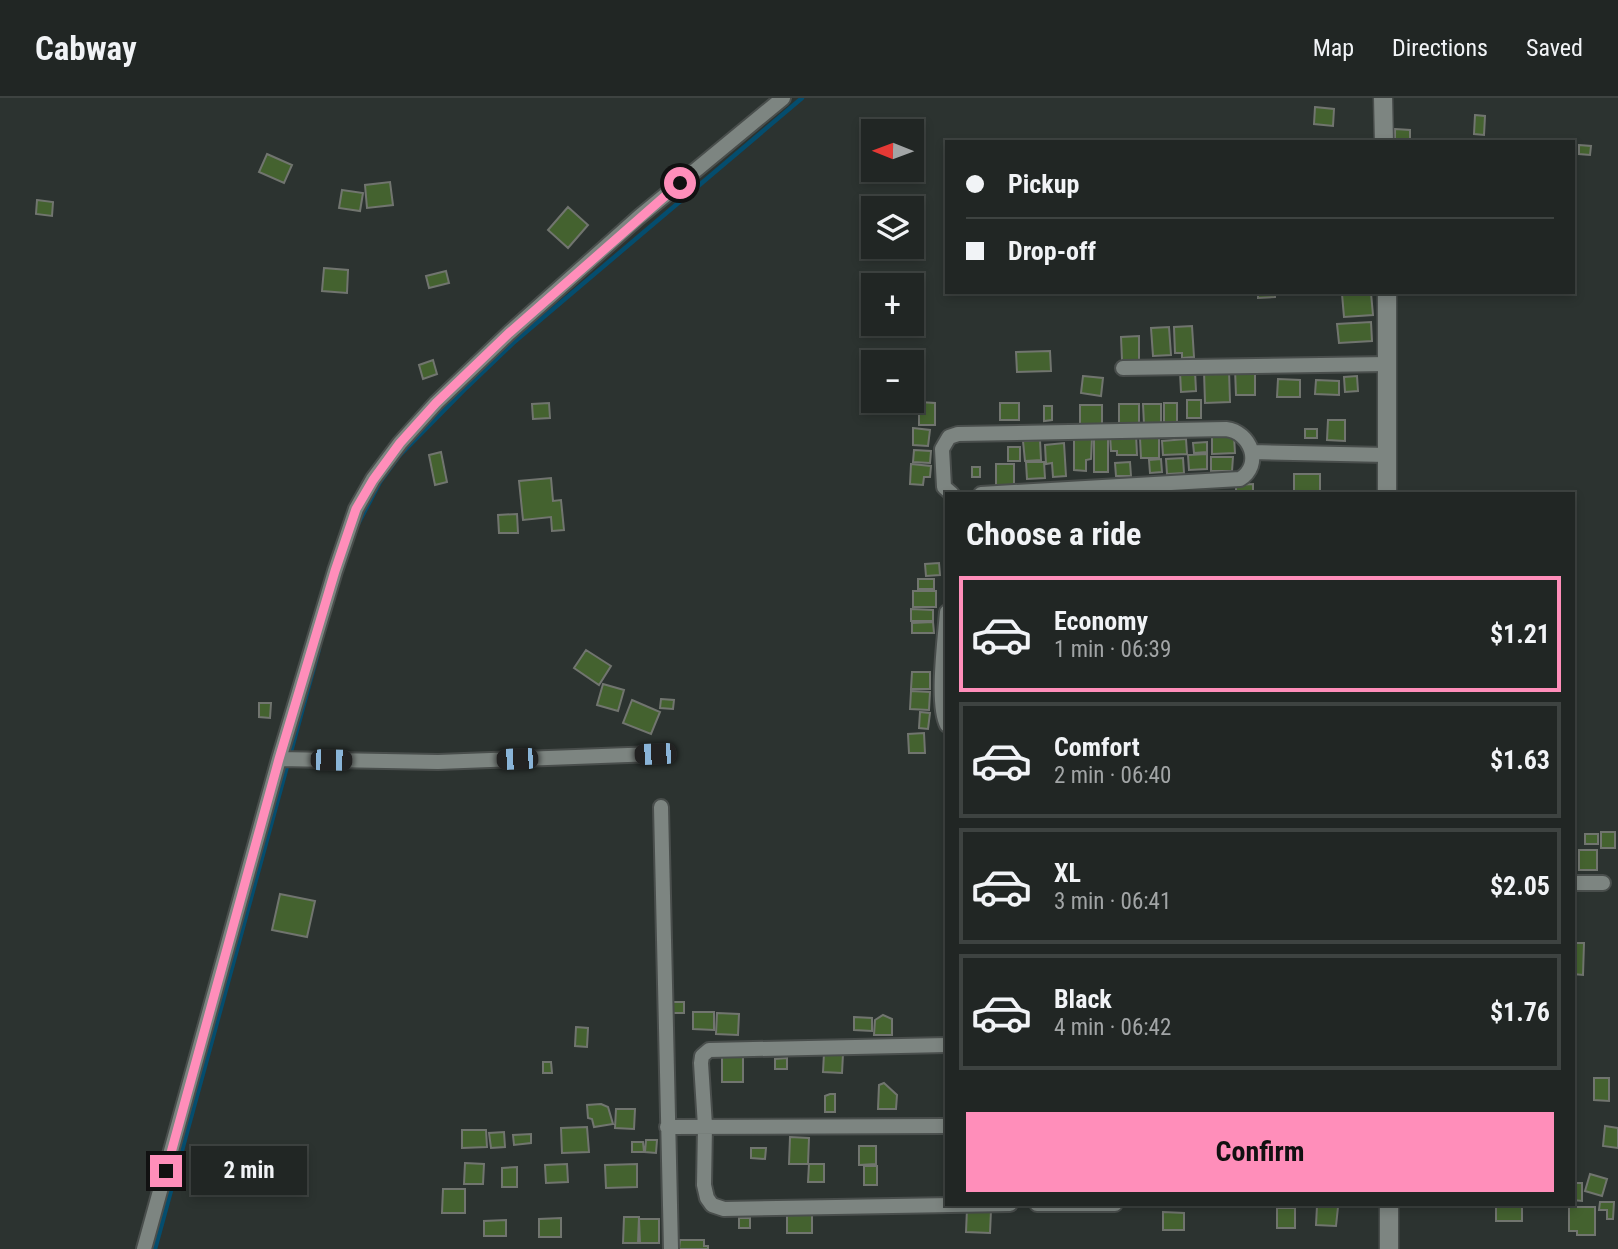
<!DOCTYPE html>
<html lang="en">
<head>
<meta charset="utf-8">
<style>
	body { margin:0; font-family:"Roboto Condensed",sans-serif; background:#2d3231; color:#f1f3f6; height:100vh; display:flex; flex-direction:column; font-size:26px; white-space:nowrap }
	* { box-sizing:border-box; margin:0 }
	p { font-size:23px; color:#a2a5a6 }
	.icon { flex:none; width:38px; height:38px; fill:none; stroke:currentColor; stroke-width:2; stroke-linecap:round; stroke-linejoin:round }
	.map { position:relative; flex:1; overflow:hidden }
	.panel { position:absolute; left:945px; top:394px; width:630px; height:714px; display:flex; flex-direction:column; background:#212624; border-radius:0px; box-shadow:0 4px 10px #0003,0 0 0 2px #3e4341 }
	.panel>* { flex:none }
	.hud { position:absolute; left:945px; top:42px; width:630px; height:154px; border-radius:0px; box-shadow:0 4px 10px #0003,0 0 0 2px #3e4341; display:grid; align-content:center; height:154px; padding:0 21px; background:#212624 }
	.needle { width:46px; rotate:271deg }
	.buttons { position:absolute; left:861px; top:21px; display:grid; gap:14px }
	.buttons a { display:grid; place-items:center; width:63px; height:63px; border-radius:0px; background:#212624; box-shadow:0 4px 10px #0003,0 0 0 2px #3e4341; font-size:35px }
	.end { position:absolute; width:32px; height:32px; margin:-16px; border:9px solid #ff8eba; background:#111; box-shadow:0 0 0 4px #111 }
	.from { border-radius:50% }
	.bubble { position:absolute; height:49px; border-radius:0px; background:#212624; box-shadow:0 4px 10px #0003,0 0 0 2px #3e4341; font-size:23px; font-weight:700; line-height:49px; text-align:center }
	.car { position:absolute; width:21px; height:42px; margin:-21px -10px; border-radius:9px; box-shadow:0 0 5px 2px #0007; background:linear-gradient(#222 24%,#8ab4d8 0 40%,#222 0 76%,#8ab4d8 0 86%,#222 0) }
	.hud b { display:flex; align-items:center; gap:24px; height:66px; font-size:26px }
	.hud b+b { border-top:2px solid #3e4341 }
	.hud i { width:18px; height:18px; background:#f1f3f6 }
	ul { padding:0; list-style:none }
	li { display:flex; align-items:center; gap:21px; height:116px; margin:0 14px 10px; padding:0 7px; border:4px solid #3e4341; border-radius:0px }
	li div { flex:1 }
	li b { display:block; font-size:26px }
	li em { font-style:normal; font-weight:700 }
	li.on { border-color:#ff8eba }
	li>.icon { width:63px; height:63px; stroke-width:1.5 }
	h2 { padding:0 21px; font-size:32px; line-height:84px }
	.action { display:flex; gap:14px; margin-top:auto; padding:14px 21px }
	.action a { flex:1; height:80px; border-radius:0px; background:#ff8eba; color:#111; font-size:28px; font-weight:700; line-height:80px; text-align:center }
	header { display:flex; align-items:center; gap:42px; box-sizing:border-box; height:98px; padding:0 35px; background:#212624; border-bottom:2px solid #3e4341 }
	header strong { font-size:33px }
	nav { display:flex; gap:38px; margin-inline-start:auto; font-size:24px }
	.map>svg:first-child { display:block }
</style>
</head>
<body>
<header>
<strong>Cabway</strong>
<nav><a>Map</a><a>Directions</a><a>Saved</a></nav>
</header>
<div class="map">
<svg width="1618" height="1151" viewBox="0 0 1618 1151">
	<rect width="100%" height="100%" fill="#2c3330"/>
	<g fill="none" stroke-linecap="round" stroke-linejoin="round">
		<path stroke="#044d6e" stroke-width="4.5" d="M358,426L380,384L399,358L466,290L513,245L802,0
			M155,1151L319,551"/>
	</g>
	<path fill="#44622f" stroke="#71756f" stroke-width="2" d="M1315,9L1334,11L1333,28L1314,26Z
		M1475,17L1485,18L1484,37L1474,36Z
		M1395,31L1410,32V42L1395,41Z
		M1579,47L1591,48L1590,57L1579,56Z
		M267,56L292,67L284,85L259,74Z
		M390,84L393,107L367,110L365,87Z
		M342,92L363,95L360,113L339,110Z
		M37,102L53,104L52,118L36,116Z
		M568,109L588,127L568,150L548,132Z
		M324,170L348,172L347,195L322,193Z
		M446,173L449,185L429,190L426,178Z
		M1258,194H1275V199L1258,200Z
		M1371,195L1373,217L1344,219L1342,196Z
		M1371,224L1372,243L1339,245L1337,226Z
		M1192,228L1194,259L1182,260V255H1175L1174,229Z
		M1169,229L1171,257L1153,258L1151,230Z
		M1139,238V262H1122L1121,239Z
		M1050,253L1051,273L1017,274L1016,254Z
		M433,262L437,276L423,281L419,267Z
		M1235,271H1255V297H1236Z
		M1229,272L1230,304L1205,305L1204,273Z
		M1195,273L1196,293L1181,294L1180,274Z
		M1083,278L1103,280L1101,298L1081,295Z
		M1357,278L1358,293L1345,294L1344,279Z
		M1278,281L1300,282V299H1277Z
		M1316,282L1339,283V297L1315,296Z
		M1187,302H1201V320H1187Z
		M919,304L935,305V327H919Z
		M549,305L550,320L533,321L532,306Z
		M1000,305H1019V322H1000Z
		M1164,305H1177V326H1164Z
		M1119,306H1139V328H1119Z
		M1143,306H1161V326H1144Z
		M1080,307H1102V326H1080Z
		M1044,308H1052V322L1044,323Z
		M1328,322H1345V343L1327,342Z
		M913,330L930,332L928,348L913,347Z
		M1305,331H1317V340H1305Z
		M1136,336L1137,357H1117V353H1111L1110,337Z
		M1234,338L1235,355L1212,356V339Z
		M1074,339L1092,340L1091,361L1086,362V373L1074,372Z
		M1094,340H1108V374H1094Z
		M1140,340H1159V360H1141Z
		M1186,341L1187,356L1163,357L1162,343Z
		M1040,342L1041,362L1025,363L1023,343Z
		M1207,344V354L1194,355L1193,345Z
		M1064,345L1066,378L1053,379L1052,365L1046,366L1045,347Z
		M1008,349H1020V363H1008Z
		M914,352L931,353L930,365L913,364Z
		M441,354L447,384L435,387L429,357Z
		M1207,356V371L1189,372L1188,357Z
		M1211,359H1233L1232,373H1211Z
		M1183,360L1184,375L1167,376L1166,361Z
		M1161,361L1162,374L1150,375L1149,362Z
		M1026,364H1044L1045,380L1027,381Z
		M1130,364L1131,378H1116L1115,365Z
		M911,366L931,368L930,379H924L923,387L910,386Z
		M996,366H1014V388H996Z
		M972,369H980V379H972Z
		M1294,376H1320V394L1294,395Z
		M551,380L553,403L561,402L564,432L552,433L551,419L523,422L519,383Z
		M1253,386V396H1236V387Z
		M517,416L518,435H499L498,417Z
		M939,465L940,477L926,478L925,466Z
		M918,481H934V491H918Z
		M913,493H936V509H913Z
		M911,511L933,512V523H911Z
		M933,524L934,535H912V525Z
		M586,552L611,568L599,587L574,570Z
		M912,574H930V591H911Z
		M603,586L624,592L618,613L597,607Z
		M911,593L930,594L929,612L910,611Z
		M661,601L674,602L673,611L660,610Z
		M632,602L660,614L651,636L623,625Z
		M259,605H271L270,620L259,619Z
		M920,614L930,615L928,631L919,630Z
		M924,635L925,655H909L908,636Z
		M1601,734H1615V750H1601Z
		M1585,736H1598V746H1585Z
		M1579,752H1597V772H1579Z
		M280,796L315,803L307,839L272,832Z
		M1573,845H1584L1583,877L1573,876Z
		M672,904H684V915H672Z
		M693,914H714V932L693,931Z
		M717,915L739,916L738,937L716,936Z
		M883,917L892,921V937H874L875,922Z
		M854,919L872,920V933L854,932Z
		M576,929L588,930L587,949L575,948Z
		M824,955L843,956L842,975L823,974Z
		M722,959H743V984H722Z
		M787,960V971H775V961Z
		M543,964H551L552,975H543Z
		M1594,980H1609V1003L1594,1002Z
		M884,985L897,997L896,1011H878L879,987Z
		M830,996H835V1014H825V998Z
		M601,1006L608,1009L613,1026L594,1029L592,1021L588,1020L587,1007Z
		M616,1011H635L634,1031L615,1030Z
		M1605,1028L1618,1030V1050L1603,1048Z
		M587,1029L589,1054L562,1055L561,1030Z
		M462,1032H486L487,1049L462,1050Z
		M504,1034L505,1049L491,1050L489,1035Z
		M531,1036V1045L514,1047L513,1037Z
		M790,1039L809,1040L808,1066H789Z
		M646,1042H657L656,1055L645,1054Z
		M632,1044H643L644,1054H632Z
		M859,1048H876V1066L859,1067Z
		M751,1050H766L765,1061L751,1060Z
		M465,1065L484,1066L483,1086H464Z
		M567,1066L568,1084L546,1085L545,1067Z
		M637,1066V1089L606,1090L605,1067Z
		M809,1066H824V1084H808Z
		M864,1068H877V1087H864Z
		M517,1069V1089H502V1070Z
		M1590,1076L1607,1081L1602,1098L1585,1093Z
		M1573,1085H1582V1103L1573,1102Z
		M443,1091H465V1115H442Z
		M1600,1104H1614L1613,1121H1607V1112H1599Z
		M1496,1106H1522V1123H1496Z
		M1317,1108L1338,1109L1336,1128L1316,1127Z
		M1569,1109H1595V1137H1577V1133H1569Z
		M1277,1110H1295V1130H1277Z
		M787,1111H812V1135H787Z
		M967,1111L991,1112L990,1135L966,1134Z
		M1163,1114L1184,1115V1132H1163Z
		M624,1119H639L638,1145H623Z
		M561,1120V1139H539V1121Z
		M739,1120H750V1130H739Z
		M639,1121H659V1145H640Z
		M506,1122V1138H484V1123Z
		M680,1142H704V1148H708V1151H679Z"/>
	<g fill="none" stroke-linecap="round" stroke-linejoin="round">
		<g stroke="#494e4c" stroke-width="18">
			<path id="minor" d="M1123,270L1388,266
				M1252,354L1387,357
				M952,396L944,389L942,351L949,339L958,336L1226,331C1251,334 1263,367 1240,381L981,396
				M947,514C945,540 936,606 947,627
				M279,661L438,664L655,656
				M661,709L671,1151
				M1573,785H1603
				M947,947L709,952L702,958L701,965L705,1028L704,1087L707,1100L712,1107L724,1111L1010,1106
				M667,1029L947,1028
				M1037,1106H1115
				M144,1151L279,661L335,473L356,411L373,381L400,345L436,305L509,235L639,119L783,0"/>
		</g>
		<g stroke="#494e4c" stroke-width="21">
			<path id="tertiary" d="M1383,0L1384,44
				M1387,194V396
				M1389,1151V1106"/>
		</g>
		<use href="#minor" stroke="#7d8581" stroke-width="14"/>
		<use href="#tertiary" stroke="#7d8581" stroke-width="18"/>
	</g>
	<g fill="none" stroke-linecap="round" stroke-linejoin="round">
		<path stroke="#ff8eba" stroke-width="9" d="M166,1073L279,661L335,473L356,411L373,382L400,345L436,305L509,235L680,85"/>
	</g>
</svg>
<div class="buttons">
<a><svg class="needle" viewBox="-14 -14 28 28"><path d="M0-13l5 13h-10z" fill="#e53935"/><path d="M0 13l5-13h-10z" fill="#a2a5a6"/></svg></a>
<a><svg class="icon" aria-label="layers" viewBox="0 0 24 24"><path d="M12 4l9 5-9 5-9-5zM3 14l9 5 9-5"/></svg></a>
<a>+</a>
<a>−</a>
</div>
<i class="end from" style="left:680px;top:85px"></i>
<i class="end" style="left:166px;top:1073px"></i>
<div class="bubble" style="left:191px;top:1048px;width:116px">2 min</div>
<i class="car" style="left:655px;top:656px;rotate:268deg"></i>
<i class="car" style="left:517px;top:661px;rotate:268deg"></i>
<i class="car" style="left:331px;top:662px;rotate:91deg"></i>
<div class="hud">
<b><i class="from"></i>Pickup</b>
<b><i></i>Drop-off</b>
</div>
<section class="panel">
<h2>Choose a ride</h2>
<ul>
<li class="on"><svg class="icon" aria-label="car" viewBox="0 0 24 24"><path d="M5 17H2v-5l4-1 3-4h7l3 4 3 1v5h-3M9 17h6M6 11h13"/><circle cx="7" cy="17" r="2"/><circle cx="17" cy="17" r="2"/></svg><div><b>Economy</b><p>1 min · 06:39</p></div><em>$1.21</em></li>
<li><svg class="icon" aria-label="car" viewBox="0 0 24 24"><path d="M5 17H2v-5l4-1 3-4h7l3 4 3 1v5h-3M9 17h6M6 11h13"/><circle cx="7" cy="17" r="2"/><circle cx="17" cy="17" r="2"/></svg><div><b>Comfort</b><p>2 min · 06:40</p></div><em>$1.63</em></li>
<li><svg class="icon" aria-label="car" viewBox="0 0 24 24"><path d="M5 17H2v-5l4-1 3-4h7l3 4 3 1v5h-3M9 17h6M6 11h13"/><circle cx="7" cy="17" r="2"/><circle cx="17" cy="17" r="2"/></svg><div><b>XL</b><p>3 min · 06:41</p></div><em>$2.05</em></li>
<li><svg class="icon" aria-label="car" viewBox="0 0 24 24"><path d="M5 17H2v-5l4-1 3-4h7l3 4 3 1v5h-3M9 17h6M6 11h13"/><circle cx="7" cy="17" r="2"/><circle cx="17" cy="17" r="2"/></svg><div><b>Black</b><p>4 min · 06:42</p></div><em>$1.76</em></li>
</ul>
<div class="action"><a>Confirm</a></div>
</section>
</div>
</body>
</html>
